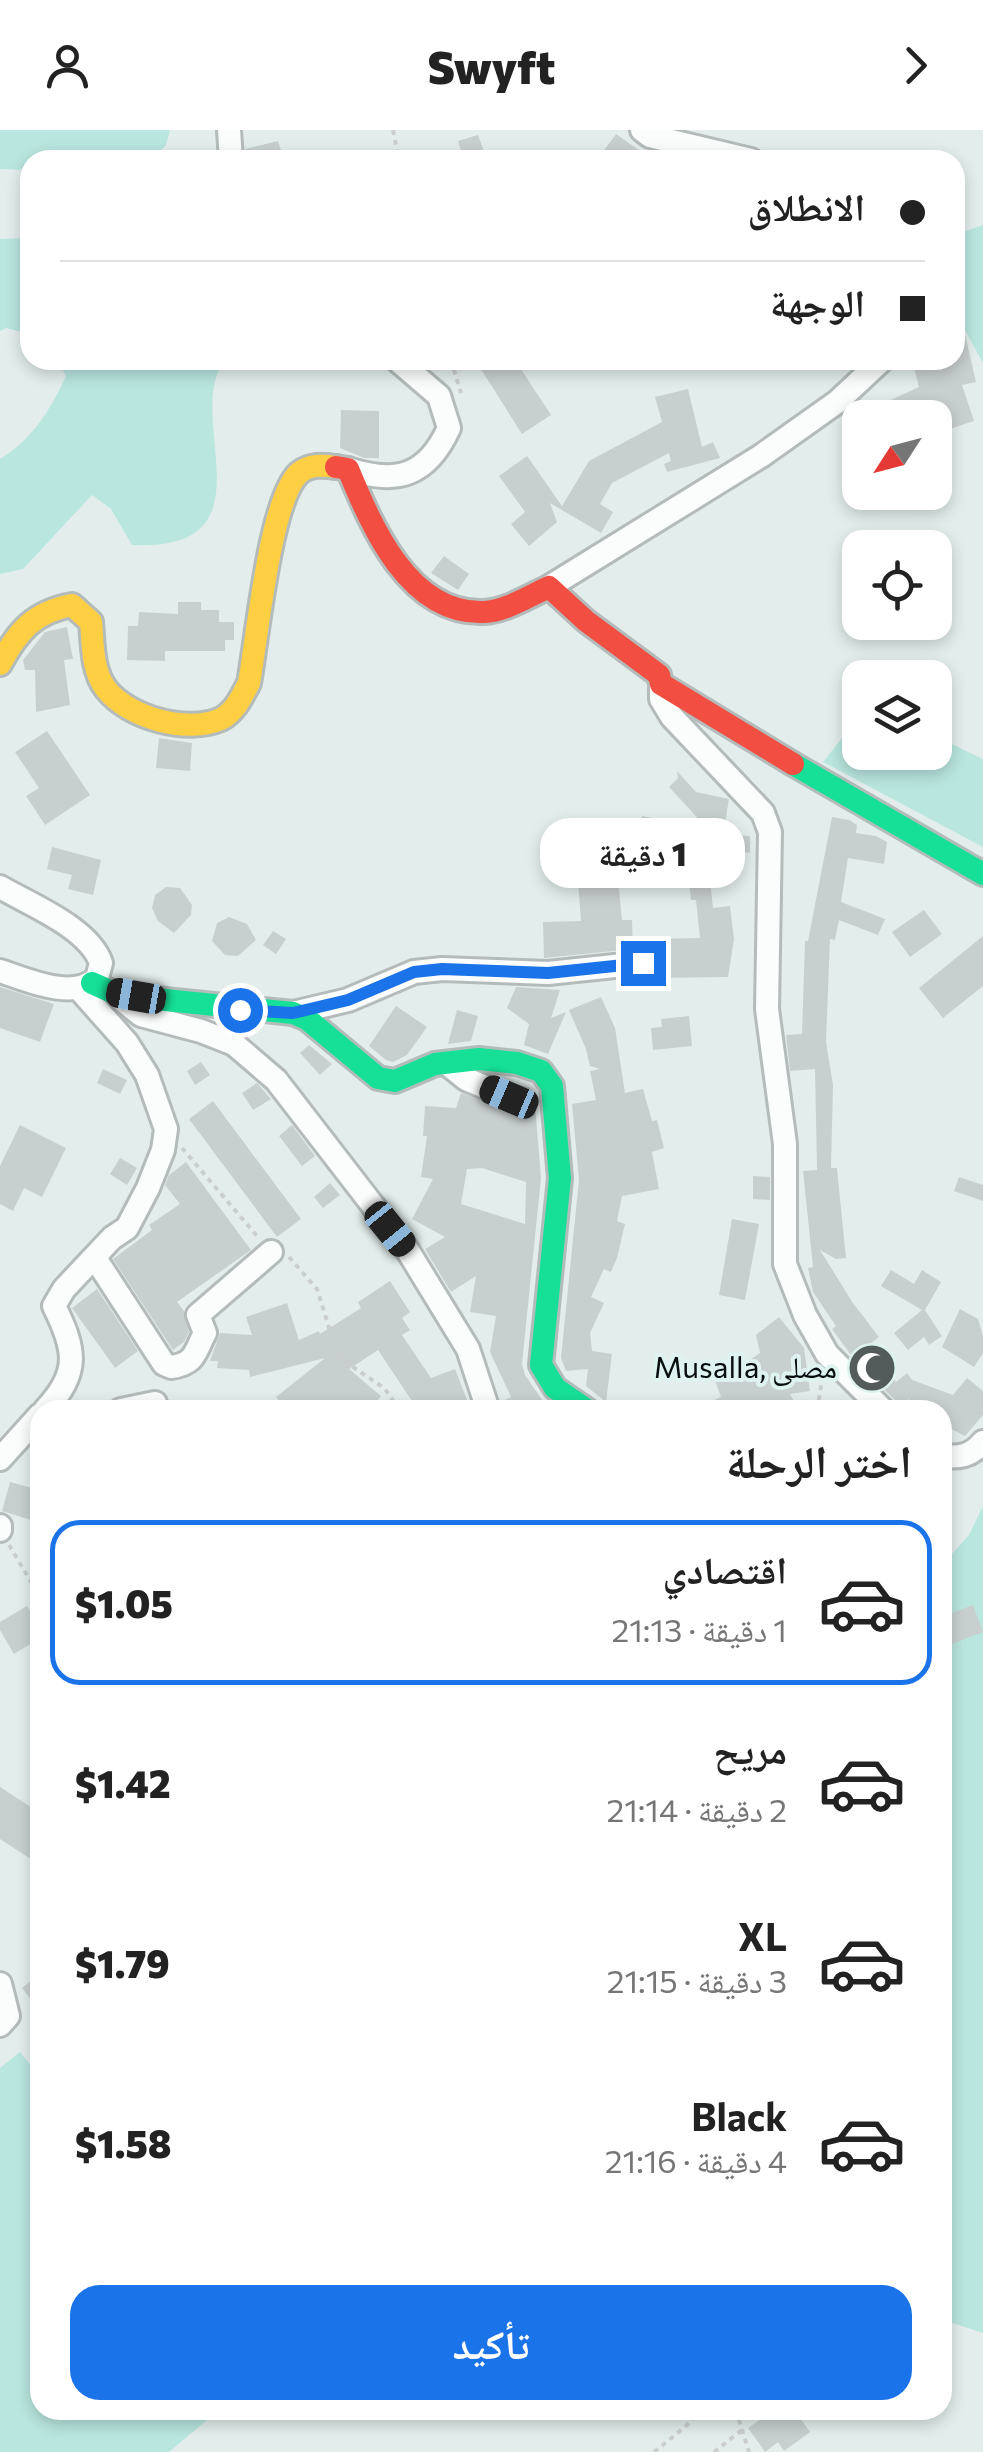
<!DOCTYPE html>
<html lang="ar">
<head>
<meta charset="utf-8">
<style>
	body { margin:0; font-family:Commissioner,"Noto Naskh Arabic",sans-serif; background:#f6f6f6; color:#222; direction:rtl; height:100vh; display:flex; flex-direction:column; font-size:38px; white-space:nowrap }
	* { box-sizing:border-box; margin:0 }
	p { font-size:32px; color:#767676 }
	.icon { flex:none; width:55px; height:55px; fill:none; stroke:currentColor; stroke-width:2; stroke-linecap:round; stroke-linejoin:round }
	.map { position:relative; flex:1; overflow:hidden; direction:ltr }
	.side { position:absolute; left:30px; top:1270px; width:922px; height:1020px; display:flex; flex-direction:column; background:#fff; border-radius:30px; box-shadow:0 5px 15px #0003; direction:rtl }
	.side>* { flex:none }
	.banner { position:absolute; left:20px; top:20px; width:945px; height:220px; border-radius:30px; box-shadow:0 5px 15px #0003; direction:rtl; display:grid; align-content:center; height:220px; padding:0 40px; background:#fff }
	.needle { width:65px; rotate:234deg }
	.controls { position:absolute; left:842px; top:270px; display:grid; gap:20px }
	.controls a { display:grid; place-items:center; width:110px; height:110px; border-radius:20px; background:#fff; box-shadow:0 5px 15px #0003; font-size:50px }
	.end { position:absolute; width:45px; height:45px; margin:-22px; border:12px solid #1a73e8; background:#fff; box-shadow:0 0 0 5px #fff }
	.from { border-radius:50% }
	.bubble { position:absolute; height:70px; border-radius:30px; background:#fff; box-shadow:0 5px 15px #0003; font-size:32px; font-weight:800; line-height:70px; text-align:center; direction:rtl }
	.car { position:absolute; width:30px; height:60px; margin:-30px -15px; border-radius:12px; box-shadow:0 0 8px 2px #0007; background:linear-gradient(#222 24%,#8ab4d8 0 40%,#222 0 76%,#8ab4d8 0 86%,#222 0) }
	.banner b { display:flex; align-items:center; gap:35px; height:95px; font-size:38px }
	.banner b+b { border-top:2px solid #e0e0e0 }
	.banner i { width:25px; height:25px; background:#222 }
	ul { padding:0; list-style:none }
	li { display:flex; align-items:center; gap:30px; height:165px; margin:0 20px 15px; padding:0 20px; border:5px solid transparent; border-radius:30px }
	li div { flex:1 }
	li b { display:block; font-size:38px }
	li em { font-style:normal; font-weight:800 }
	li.active { border-color:#1a73e8 }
	li>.icon { width:90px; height:90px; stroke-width:1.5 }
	h2 { padding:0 40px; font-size:45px; line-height:120px }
	.cta { display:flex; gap:20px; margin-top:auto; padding:20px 40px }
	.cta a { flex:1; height:115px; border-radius:30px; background:#1a73e8; color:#fff; font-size:40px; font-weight:800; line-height:115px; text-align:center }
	header { display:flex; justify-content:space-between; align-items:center; height:130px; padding:0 40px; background:#fff; font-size:45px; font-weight:800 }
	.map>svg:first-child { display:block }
</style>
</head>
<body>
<header><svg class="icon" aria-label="forward" viewBox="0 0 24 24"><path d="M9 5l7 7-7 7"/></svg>Swyft<svg class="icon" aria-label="person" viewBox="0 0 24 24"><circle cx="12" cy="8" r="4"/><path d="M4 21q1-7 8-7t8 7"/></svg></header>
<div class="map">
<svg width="983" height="2322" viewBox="0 0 983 2322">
	<rect width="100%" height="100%" fill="#e3eeec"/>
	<path fill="#b9e6df" d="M0,0H170L166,15L153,30H30V40L0,39Z
		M983,95V233L955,182V105Z
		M30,108V204L6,198L0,201V109Z
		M57,230H225C181,285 278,422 132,415L111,379L92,365L23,439L0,444V329C32,310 51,279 66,246Z
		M860,585V622H935V606L983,629V717L823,632Z
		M983,1376V2203L943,2190L942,1435L969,1405Z
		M20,1922L40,1947V2280H219L169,2322H0V1938Z"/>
	<path fill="#c8d0cf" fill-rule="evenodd" d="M616,4L653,30H597Z
		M478,5L487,30H464L458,11Z
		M278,11L284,30H246L245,19Z
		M961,187L976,252L962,255L974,291L937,303L935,288H852L919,257L912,230H955V188Z
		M475,230H515L551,285L522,304Z
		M688,259L702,317L713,312L720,328L667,342L664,334L671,331L669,323L612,353L600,374L613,382L601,403L550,373L557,392L529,416L511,394L525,382L499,346L527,326L562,376L589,331L662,292L655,267Z
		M341,280L379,281V328H364L340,318Z
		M444,426L469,444L458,460L431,443Z
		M178,472H201V480H219V492H234V510H225V521H165V531L127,530L128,496H138L139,482L178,484Z
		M67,497L73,529L64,530L70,575L36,582L35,540H25L23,530L45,502Z
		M47,601L90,665L45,695L26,666L39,658L15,622Z
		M159,608L192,613L190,641L156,638Z
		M677,641L696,662L729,669L723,705L750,706V723L684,712L683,693L706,697L669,657L678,648Z
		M642,686L675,692L645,753L619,740L631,715L637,718Z
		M832,687L849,690L857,695L856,703L876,706L887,712L884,734L848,728L841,772L885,789L878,805L839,790L835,810L830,809L826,912L833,955L831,1038H837L846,1128L836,1129L820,1120L853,1173L879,1207L867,1216L896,1252L907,1243L912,1250L953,1265L967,1248L983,1261V1285L965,1306L942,1294V1280H917L909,1269L898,1278L894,1269L856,1232L832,1199L836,1196L813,1162L808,1138L813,1137L803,1041L817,1040L815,939L790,941L786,905L802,904L805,811H808Z
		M52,717L101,730L93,765L68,759L72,745L47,739Z
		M709,741L713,778L730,776L734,809L728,847L652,848L658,832L652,821L651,809L700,808L696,770H691L688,743Z
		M618,749L622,790H632L633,819L544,828L543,792L581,791L578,752Z
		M166,757L180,758L192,775L191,785L174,803L158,791L152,778L155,765Z
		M924,780L942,804L910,827L892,802Z
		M229,787L247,794L256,810L238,826L225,825L212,811L217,793Z
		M273,801L286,809L276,824L263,815Z
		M983,806V856L943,888L919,858Z
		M0,857L54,874L40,912L0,898Z
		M516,857L560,860L551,888L566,882L548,924L524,915L529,894L507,878Z
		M601,867L615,898L625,963L643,959L652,991L657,990L664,1018L652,1022L659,1059L622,1066L617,1091L625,1094L617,1128L611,1142L604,1139L591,1167L604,1173L590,1203L592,1221L612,1224L606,1272L586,1256L588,1239L566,1241L561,1228L579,1050L572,974L596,970L590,941L600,939L590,936L586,919L569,880Z
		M396,876L427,897L407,925L393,932L386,930L369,916Z
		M457,880L478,886L471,911L448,914Z
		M689,886L692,916L653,920L651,898L662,897L661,889Z
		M309,915L332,934L320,945L300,923Z
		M201,932L210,945L195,955L187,941Z
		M103,939L127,950L120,964L97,953Z
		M257,953L271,969L253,980L242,963Z
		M516,954L529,957L534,963L541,1048L522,1234L525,1245L549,1280H503L501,1272L511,1267L490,1222L496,1186L470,1182L476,1146L451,1162L425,1119L445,1107L412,1089L433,1049L421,1047L427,1006H423L425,976L456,978L461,963L512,982L523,972L524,964ZM482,1038L526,1052L525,1094L461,1074L467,1039Z
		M213,971L301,1089L277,1107L189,989Z
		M20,995L66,1018L42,1067L24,1058L13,1081L0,1074V1036Z
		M292,995L315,1026L302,1036L279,1006Z
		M120,1028L137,1038L127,1055L110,1044Z
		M186,1032L251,1120L177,1172L184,1181L189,1202L184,1212L173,1220L113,1129L152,1100L149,1095L180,1074L165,1055L169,1045Z
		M753,1046L770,1047V1070L753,1069Z
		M959,1047L983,1055V1071L954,1061Z
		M330,1053L340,1065L323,1078L314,1067Z
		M732,1089L759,1094L745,1170L719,1165Z
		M891,1140L914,1154L922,1140L941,1152L925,1180L942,1206L929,1215L924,1207L908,1220L894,1203L922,1180L881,1156Z
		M390,1151L410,1182L402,1188L410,1200L402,1205L431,1248L455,1239L471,1280H418L378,1220L349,1239L381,1266L369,1280H287L276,1267L325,1228L250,1247L249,1240L217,1238L218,1231H210L220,1203L252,1205L246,1187L287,1173L299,1210L319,1201L320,1204L361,1178L358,1172Z
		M97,1159L138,1221L115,1238L72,1178Z
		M960,1179L978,1189L983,1206V1223L974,1237L942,1217Z
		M779,1187L804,1218L810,1261L790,1264L799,1280H691L721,1267L711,1239L729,1232L733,1241L760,1223L756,1205Z
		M10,1352L39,1360L31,1390L2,1381Z
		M973,1475L983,1502L942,1518V1487Z
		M27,1476L40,1498V1508L14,1524L0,1500V1492Z
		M0,1657L40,1683V1735L0,1709Z
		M40,1844V1881L22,1858Z
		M774,2280H794L810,2302L784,2321L778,2312L765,2322L748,2298Z"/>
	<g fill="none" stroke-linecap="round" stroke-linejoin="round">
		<g stroke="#b4bcbb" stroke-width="28">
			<path id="street" d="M229,0L231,30
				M642,0L650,6L751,30
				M348,339C397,355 427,346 449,298L439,266L397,230
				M549,457L761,326L837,272L882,230
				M661,554V569L672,587L763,683L770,702L767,879L785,1014V1134L805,1185L827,1224L883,1280
				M0,757C31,775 89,798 101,833L97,848C73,871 28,850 0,841
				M116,865L141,885L201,901L234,914L276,950L408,1121L468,1219L488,1280
				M293,883L348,870L414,842L442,839L548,843L643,833
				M446,933L466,949L509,967
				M95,1128L164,1234L171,1237C196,1234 195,1221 205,1203L198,1185L271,1122
				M45,1280C80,1243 76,1220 54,1176L64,1159L112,1108L127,1098L148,1058L163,1020L166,999L147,945L127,913L79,859
				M121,1280L155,1273
				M942,1326C960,1328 971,1326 983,1312
				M0,1329L40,1285
				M0,1396V1400
				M0,1854L8,1886L0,1895"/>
		</g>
		<g stroke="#b4bcbb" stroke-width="28">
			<path id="fast" d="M793,634L983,744
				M92,853L114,863L136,867L293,883L307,889L378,948L395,951L435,934L479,929L517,933L541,941L552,956L560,1048L541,1235L555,1258L587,1280"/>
		</g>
		<g stroke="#b4bcbb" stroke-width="28">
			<path id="slow" d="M0,534C18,501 34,482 72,475L91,492C93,514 92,541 106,559C129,588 187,604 221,589C235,582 242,566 249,553C257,510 270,369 299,343C310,334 323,335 336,337"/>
		</g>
		<g stroke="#b4bcbb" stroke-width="28">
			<path id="jam" d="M336,337L348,339C372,397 409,485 484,482C506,481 529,466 549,457L586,491L659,545L661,554L793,634"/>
		</g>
		<path stroke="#cacece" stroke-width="4" stroke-dasharray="5 5" stroke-linecap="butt" d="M393,0L399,30
			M451,230L461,263
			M182,1018L257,1106
			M289,1127L317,1159L336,1220L350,1235L384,1258L400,1280
			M817,1280L822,1250
			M9,1415L40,1467
			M736,2280L749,2322
			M654,2322L685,2297L700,2280
			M714,2322L742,2300"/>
		<use href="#street" stroke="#fbfcfc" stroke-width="22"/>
		<use href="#fast" stroke="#16e098" stroke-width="22"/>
		<use href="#slow" stroke="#ffcf43" stroke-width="22"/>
		<use href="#jam" stroke="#f24e42" stroke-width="22"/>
	</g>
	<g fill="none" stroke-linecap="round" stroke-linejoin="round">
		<path stroke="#1a73e8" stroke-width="12" d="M240,880L293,883L348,870L414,842L442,839L548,843L643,833"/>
	</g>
	<defs>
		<g id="mosque-disc" transform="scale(2.5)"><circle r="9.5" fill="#545c5b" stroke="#def3ef"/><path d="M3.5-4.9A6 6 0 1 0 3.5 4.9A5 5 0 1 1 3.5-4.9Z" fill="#fff"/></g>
	</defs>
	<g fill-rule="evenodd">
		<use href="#mosque-disc" x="872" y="1238"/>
	</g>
	<g text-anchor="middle" stroke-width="8" stroke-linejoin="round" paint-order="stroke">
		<g font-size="30" fill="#070e0d" stroke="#def3ef" text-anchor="end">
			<text x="837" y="1248">Musalla, مصلى</text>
		</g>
	</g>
</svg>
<div class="controls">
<a><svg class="needle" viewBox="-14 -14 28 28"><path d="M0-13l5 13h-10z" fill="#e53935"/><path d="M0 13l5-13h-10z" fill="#767676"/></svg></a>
<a><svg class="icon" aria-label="locate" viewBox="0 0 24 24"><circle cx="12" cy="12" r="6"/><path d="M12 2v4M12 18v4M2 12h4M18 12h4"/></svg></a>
<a><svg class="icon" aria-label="layers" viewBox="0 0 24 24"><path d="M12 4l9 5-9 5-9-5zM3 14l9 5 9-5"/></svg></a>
</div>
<i class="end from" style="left:240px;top:880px"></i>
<i class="end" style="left:643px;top:833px"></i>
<div class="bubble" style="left:540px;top:688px;width:205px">1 دقيقة</div>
<i class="car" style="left:136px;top:866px;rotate:280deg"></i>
<i class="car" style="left:509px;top:967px;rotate:293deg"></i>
<i class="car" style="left:390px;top:1099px;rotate:141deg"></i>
<div class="banner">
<b><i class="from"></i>الانطلاق</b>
<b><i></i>الوجهة</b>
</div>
<section class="side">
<h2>اختر الرحلة</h2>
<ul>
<li class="active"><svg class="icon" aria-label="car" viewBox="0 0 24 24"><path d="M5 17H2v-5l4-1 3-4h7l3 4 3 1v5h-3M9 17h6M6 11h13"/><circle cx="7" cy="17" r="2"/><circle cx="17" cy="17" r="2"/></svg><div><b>اقتصادي</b><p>1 دقيقة · 21:13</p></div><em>$1.05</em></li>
<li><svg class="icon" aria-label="car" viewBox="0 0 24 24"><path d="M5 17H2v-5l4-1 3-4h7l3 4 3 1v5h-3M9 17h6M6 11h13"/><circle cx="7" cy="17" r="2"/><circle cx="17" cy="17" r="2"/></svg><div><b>مريح</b><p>2 دقيقة · 21:14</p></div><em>$1.42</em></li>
<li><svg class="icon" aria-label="car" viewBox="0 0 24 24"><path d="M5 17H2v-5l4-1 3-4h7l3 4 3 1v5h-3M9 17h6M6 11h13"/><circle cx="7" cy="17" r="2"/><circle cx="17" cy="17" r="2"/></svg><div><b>XL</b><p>3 دقيقة · 21:15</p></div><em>$1.79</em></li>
<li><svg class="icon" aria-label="car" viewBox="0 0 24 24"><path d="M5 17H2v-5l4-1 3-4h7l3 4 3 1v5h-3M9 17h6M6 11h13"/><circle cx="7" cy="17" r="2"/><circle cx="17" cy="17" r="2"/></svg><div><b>Black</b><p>4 دقيقة · 21:16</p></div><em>$1.58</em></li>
</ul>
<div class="cta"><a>تأكيد</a></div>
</section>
</div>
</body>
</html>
